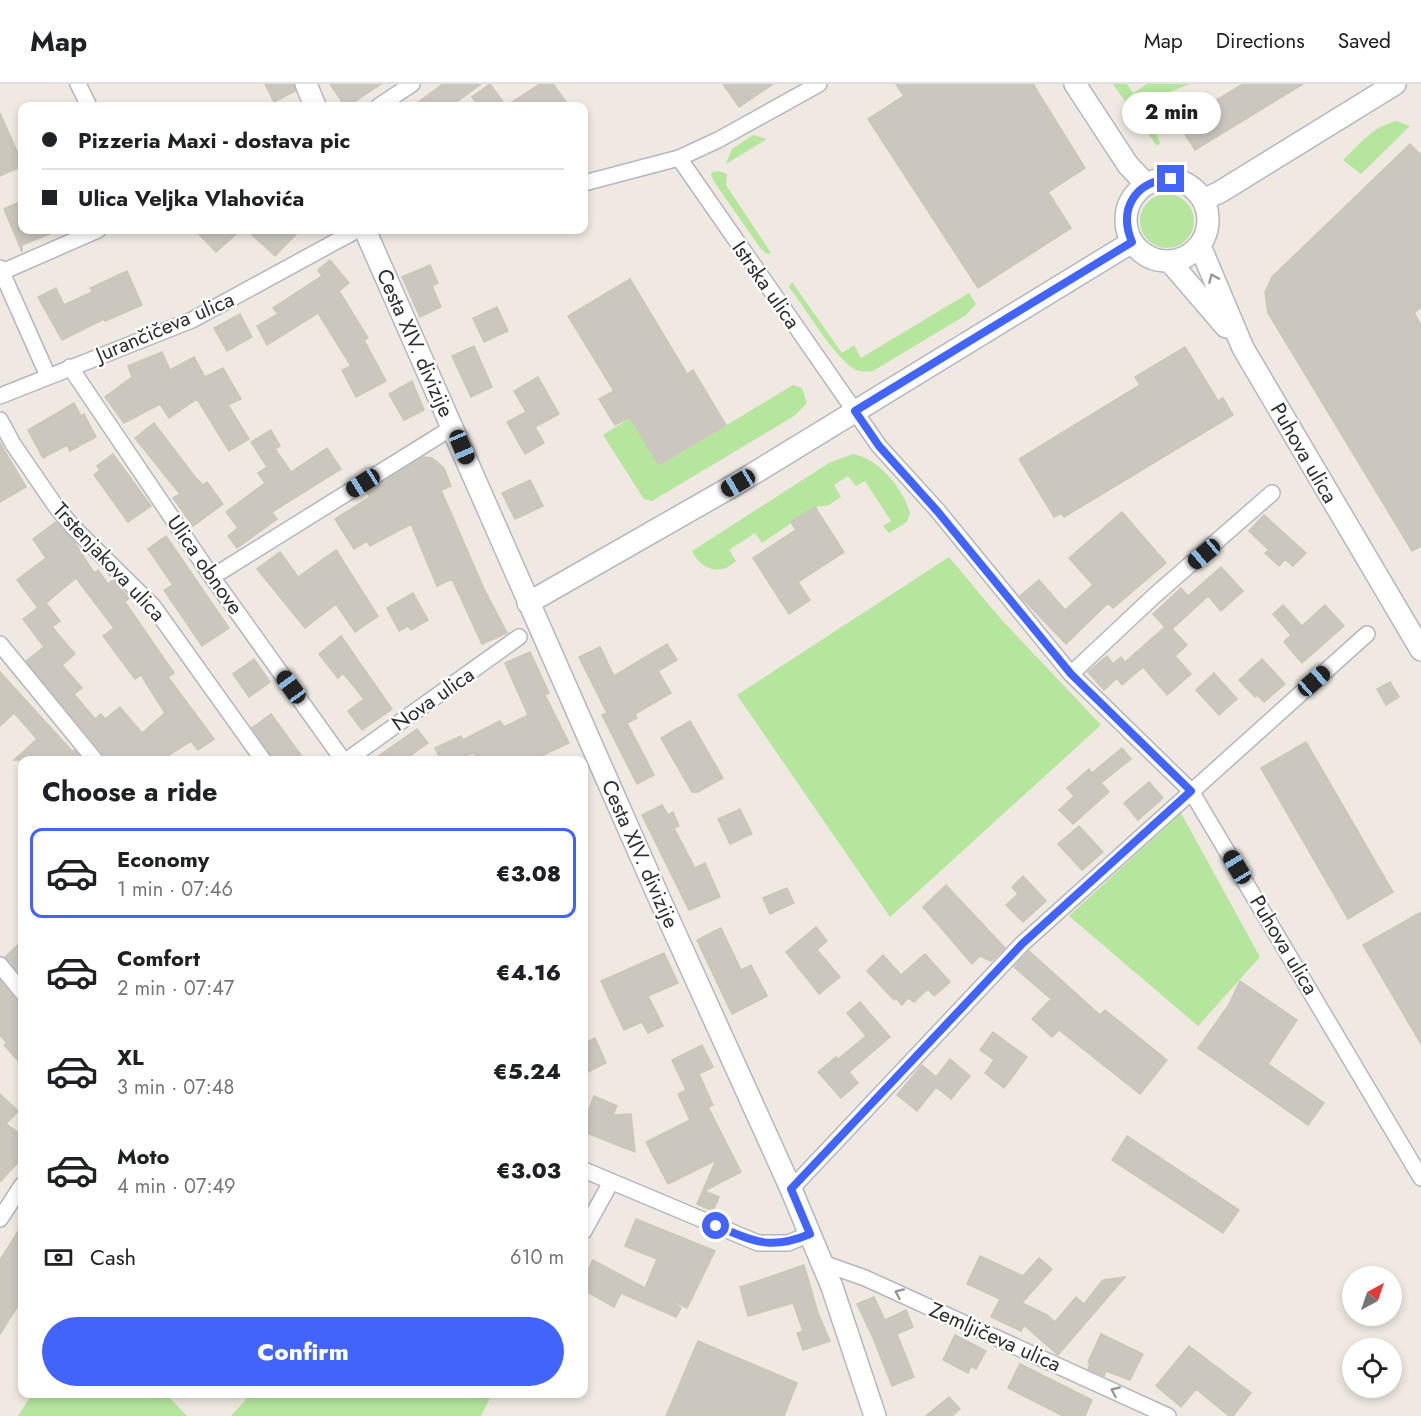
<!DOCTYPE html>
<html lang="en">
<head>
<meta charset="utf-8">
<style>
	body { margin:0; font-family:Jost,sans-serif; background:#f6f6f6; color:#202124; height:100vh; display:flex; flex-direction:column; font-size:22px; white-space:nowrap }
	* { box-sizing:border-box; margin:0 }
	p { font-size:20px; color:#757577 }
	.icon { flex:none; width:33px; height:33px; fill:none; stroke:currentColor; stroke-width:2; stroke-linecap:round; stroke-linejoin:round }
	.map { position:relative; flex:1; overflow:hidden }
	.sheet { position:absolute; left:18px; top:672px; width:570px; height:642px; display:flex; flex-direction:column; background:#fff; border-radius:12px; box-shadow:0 3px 9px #0003 }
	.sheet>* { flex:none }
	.banner { position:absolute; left:18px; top:18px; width:570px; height:132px; border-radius:12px; box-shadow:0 3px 9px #0003; display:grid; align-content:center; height:132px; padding:0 24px; background:#fff }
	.needle { width:39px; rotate:40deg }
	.fabs { position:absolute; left:1342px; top:1182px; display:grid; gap:12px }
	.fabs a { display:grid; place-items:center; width:60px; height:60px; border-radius:50%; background:#fff; box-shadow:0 3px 9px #0003; font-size:30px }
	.end { position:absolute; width:27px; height:27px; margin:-14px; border:8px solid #4264fb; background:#fff; box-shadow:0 0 0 3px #fff }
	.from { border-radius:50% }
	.bubble { position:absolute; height:42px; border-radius:21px; background:#fff; box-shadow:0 3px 9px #0003; font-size:20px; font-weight:800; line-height:42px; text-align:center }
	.car { position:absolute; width:18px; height:36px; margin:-18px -9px; border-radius:8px; box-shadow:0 0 4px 2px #0007; background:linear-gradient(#222 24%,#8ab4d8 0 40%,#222 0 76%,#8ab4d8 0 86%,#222 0) }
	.banner b { display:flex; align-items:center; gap:21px; height:57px; font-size:22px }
	.banner b+b { border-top:2px solid #e0e0e0 }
	.banner i { width:15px; height:15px; background:#202124 }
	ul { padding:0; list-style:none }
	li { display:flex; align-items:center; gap:18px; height:90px; margin:0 12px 9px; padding:0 12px; border:3px solid transparent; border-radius:12px }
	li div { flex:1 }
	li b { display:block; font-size:22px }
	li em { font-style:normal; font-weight:800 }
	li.on { border-color:#4264fb }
	li>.icon { width:54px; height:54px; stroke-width:1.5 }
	h2 { padding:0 24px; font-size:27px; line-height:72px }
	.pay { display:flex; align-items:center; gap:15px; height:66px; padding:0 24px; font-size:22px }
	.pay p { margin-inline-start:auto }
	.action { display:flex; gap:12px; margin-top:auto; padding:12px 24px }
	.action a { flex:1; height:69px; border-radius:36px; background:#4264fb; color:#fff; font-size:24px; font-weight:800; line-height:69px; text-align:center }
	header { display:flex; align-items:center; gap:36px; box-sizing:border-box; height:84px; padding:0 30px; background:#fff; border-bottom:2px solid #e0e0e0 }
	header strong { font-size:28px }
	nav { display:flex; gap:33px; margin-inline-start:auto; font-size:21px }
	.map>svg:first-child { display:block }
</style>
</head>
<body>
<header>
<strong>Map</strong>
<nav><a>Map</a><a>Directions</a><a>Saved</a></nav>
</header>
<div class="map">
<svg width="1421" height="1332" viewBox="0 0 1421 1332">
	<rect width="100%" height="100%" fill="#efe9e1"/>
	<path fill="#b6e59e" d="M1113,0H1127L1133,9L1147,0H1190L1144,18L1160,59L1157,62Z
		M1397,37L1410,42L1361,90L1343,76C1360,60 1373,42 1397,37Z
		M753,51L767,55L726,80L732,65Z
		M719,87L727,90L726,101L771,169L767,170L761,165L715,99L711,91L712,88Z
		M1140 137a27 27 0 1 1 54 0a27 27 0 1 1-54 0Z
		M792,198L842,269L854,261L861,274L969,209L976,220L966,231L873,287C867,288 860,288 854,285C835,274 804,222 789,203Z
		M793,301L802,304L807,319L794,332L652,417L644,415L603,351L630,334L659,382Z
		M853,370C879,375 903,404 910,429L907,438L889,449L883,442L891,437L865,397L856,402L848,392L834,401L841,413L829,421L815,423L762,459L755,449L729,466L736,477C720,492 701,486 692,467L829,379Z
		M949,473L1000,534L1101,641L890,833L737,611Z
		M1181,729L1260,873L1198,942L1069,832Z
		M32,1310H166L187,1332H18Z
		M251,1310H492L481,1332H231Z"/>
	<path fill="#cbc7bf" stroke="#cbc5ba" stroke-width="1.5" fill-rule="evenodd" d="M265,0H294L295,7L274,18Z
		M330,0H381L348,22H345Z
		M443,0H481L451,22H413Z
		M490,0L506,22H479L472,13Z
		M540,0H553L569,22H506Z
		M723,0H773L739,23Z
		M896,0H1033L1085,84L1048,108L1071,144L978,204L868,35L904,12Z
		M1243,0H1303L1195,66L1178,39Z
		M0,29L22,79V82L0,92Z
		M1410,60L1421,71V223L1414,229L1421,241V462L1412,467L1268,229L1265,208L1272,193Z
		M22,117V146H59L22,161V168L4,125Z
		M195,146H241L216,168Z
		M247,146H300L275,172Z
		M330,176L349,199L339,207L368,254L364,256L386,297L356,313L342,286L351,282L318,229L267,261L257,242L278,230L273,224L322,192L318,186Z
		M430,181L438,199L432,202L441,223L420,233L402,193Z
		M127,187L142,221L105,237L104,235L62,256L38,213L56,204L64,221L92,208L90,204Z
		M630,195L687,290L693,286L726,341L659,381L630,333L615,341L599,315L614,307L568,232Z
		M497,223L508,247L484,258L473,234Z
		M240,230L252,253L227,267L214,244Z
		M474,262L492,303L471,313L452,272Z
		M1185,263L1218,317L1223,314L1233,331L1064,433L1061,429L1054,433L1019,375L1140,301L1135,293Z
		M162,268L170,286L194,273L205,293L223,284L241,315L228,321L249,355L229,367L197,315L169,334L160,320L124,339L105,313L132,293L128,282Z
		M538,293L559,330L535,343L544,359L525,370L507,338L526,328L514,307Z
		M412,297L424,326L404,336L389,310Z
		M74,319L81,332L84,330L96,353L70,367L67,361L43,374L28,346Z
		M154,339L195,393L203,401L207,398L223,420L193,442L173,414L180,410L135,354Z
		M271,346L280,362L275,365L291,388L327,364L341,385L272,428L277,435L237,464L228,452L238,444L226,428L265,399L258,389L267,383L251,358Z
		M0,359L26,403L0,418Z
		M113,370L151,422L128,438L94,391L100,386L97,382Z
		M423,373L432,374L444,384L451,402L441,406L484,505L507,549L482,560L452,495L437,502L411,440L370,462L367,457L354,465L335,435L370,413L366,408Z
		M530,396L543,422L515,435L502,409Z
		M815,423L844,468L798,498L810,516L789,530L753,474L796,446L791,438Z
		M1122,428L1166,479L1113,524L1108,519L1066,560L1020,512L1039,496L1065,526L1093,501L1069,474Z
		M1264,431L1306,469L1293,482L1285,475L1279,482L1265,469L1269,466L1249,447Z
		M56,438L75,459L94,489L98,486L108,500L113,496L129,514L125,518L174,589L168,593L214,655L198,666L191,657L161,676H104L103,670L26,577L44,563L23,535L38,524L17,496L46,474L33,455ZM76,494L114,544L103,552L135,595L141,591L165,629L142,649L120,623L105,635L101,630L95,635L74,610L82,604L62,581L75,570L52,543L60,537L46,519Z
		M166,452L229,544L202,562L164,506L173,501L148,465Z
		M336,466L378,532L355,548L336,520L305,544L257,485L280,468L298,493Z
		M1221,483L1243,507L1221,527L1208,512L1172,545L1187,561L1175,572L1191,590L1167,611L1143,583L1122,601L1117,594L1104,606L1088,588L1107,572L1113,580L1121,573L1125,578L1165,543L1153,530L1181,504L1188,512Z
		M413,509L428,536L411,546L408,542L399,547L387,524Z
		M1283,521L1302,542L1325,521L1344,542L1302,579L1284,558L1291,551L1273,530Z
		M341,552L392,625L362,646L348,627L364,615L343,589L338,594L319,570Z
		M667,560L677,576L658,587L671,609L635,630L637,634L627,639L654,691L637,700L602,631L607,629L579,573L600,563L614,592Z
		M530,568L549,609L545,611L569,659L533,676H477L473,669L457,676H441L435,664L461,652L463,656L500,637L504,643L528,631L505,579Z
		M254,575L270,598L249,613L233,590Z
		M1262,575L1285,600L1264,618L1257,611L1255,613L1239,596Z
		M0,588L72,667L74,666L83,676H14L37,655L14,629L0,642Z
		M1214,589L1237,615L1219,631L1196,606Z
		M1390,598L1399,613L1386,621L1377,605Z
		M271,630L301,671L294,676H273L252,644Z
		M690,637L723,694L698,708H692L661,654Z
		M417,645L428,659L404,676H373Z
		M1306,658L1393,808L1348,835L1261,684Z
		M1122,664L1131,675L1101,699L1109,708L1073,740L1059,726L1074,712L1067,704L1089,685L1092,689Z
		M1149,698L1163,714L1138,736L1124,719Z
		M662,721L668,731L673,728L679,742L674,744L695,784L705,779L720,813L689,826L642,731Z
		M740,725L752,750L730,760L718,735Z
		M1079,742L1103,768L1082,786L1058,760Z
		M1023,792L1046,817L1023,838L1006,821L1018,810L1012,803Z
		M946,801L1005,864L991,877L980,872L972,880L923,823Z
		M787,804L794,819L770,830L763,814Z
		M1421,828V960L1363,861Z
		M816,843L827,857L817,866L840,893L819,910L786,868Z
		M721,844L741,886L751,881L767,912L732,930L697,856Z
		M22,857V893L5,873Z
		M1029,867L1100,931L1105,926L1167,976L1140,1010L1059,946L1052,953L1032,935L1051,915L1014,883Z
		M664,869L678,899L648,912L663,942L648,949L642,938L624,946L601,897Z
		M925,870L950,898L934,912L928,905L914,918L908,914L902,921L896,914L894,916L867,887L883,871L901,891Z
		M0,896L15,915L22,918V981L4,961L7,959L0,951Z
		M1240,897L1297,936L1268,980L1324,1019L1308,1041L1198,964L1228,922Z
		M860,918L890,953L849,988L858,999L841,1014L818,988L836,973L838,975L866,952L847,929Z
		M993,948L1027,973L1004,1004L985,989L994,976L980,966Z
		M595,954L606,979L584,990V959Z
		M702,961L713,983L699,990L713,1021L708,1023L741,1088L704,1107L719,1113L713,1127L697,1120L716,1076L668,1100L646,1058L690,1036L678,1010L686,1006L672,976Z
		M950,975L970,992L951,1015L936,1003L917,1027L897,1011L922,981L936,993Z
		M0,1010L18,1027L6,1040L22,1051V1074L0,1098Z
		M594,1012L617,1022L613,1031L631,1030L635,1068L584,1048V1038Z
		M1127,1052L1239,1126L1223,1149L1112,1076Z
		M636,1135L715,1167L687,1224L660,1211L681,1224L676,1233L621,1209L614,1223L584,1206V1194L593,1176L645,1204L657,1175L625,1162Z
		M22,1141V1215L0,1250V1176Z
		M980,1172L1023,1192L1039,1174L1052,1185L1022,1219L1047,1231L1055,1238L1076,1213L1084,1220L1103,1196L1125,1193L1058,1271L1024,1241L1021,1247L991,1233L1000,1215L967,1200Z
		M804,1181L818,1229L830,1257L803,1266L797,1249L803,1247L793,1219L748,1232L740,1203Z
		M874,1213L885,1236L906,1226L913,1243L897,1250L914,1293L892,1302L874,1256L857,1220Z
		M1101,1250L1143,1270L1130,1296L1106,1287L1104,1292L1088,1285L1090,1280L1088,1278Z
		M955,1251L986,1267L976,1285L971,1282L968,1289L943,1276Z
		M698,1257L797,1299L784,1332H666Z
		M1189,1262L1251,1309L1233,1332H1229L1196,1305L1181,1323L1156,1302Z
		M1020,1280L1092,1316L1085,1332H1063L1008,1304Z
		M949,1313L960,1325L952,1332H926Z"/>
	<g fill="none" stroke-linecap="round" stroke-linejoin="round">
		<g stroke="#b4b7c1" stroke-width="18">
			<path id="street" d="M78,0L89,22
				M379,22L412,0
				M679,74L879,362L938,427L1071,590L1191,707L1421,1094
				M584,99L679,74L718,56L819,0
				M0,184L48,292
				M2,188L98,146
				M70,283L212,493L343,676
				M0,312L192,236L357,146
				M0,336L13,360L57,424L74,444L153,522L263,676
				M212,493L453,343
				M0,560L95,676
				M1071,590L1154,512L1272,409
				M347,676L519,553
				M0,881L22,908
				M584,1086L758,1159H788L810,1150
				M791,1105L1022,860L1367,550
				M0,1135L22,1101
				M584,1147L611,1098
				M820,1178L865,1194L1168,1332"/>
		</g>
		<g stroke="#b4b7c1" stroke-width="24">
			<path id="secondary" d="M306,0L315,22
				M1075,0L1128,81L1146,100
				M1126 136a41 41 0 1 1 82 0a41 41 0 1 1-82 0Z
				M1203,116L1220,108L1395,0
				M365,146L660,816L791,1105L832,1203L875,1332
				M1200,162L1243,264L1421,566
				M1170,178L1226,243
				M528,519L738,399L1132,158"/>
		</g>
		<use href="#street" stroke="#fff" stroke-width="15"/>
		<use href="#secondary" stroke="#fff" stroke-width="21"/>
	</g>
	<defs><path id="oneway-chevron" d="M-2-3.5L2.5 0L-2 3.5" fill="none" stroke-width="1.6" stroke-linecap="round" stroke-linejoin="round" transform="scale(1.5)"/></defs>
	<g stroke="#969696">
		<use href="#oneway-chevron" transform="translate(1213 194) rotate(-113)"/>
		<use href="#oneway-chevron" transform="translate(899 1209) rotate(-156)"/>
		<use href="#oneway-chevron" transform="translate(1115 1307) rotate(-156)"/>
	</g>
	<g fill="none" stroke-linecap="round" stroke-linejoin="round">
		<path stroke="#4264fb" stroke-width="8" d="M716,1142C755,1157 769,1167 810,1150L791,1105L1022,860L1191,707L1071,590L938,428L879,362L855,327L1132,158C1118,125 1135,97 1171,95"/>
	</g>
	<g text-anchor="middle" stroke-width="4.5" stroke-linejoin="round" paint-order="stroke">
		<g font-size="21" fill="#2e2e2e" stroke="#fff">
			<text transform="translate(766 201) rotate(55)" y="7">Istrska ulica</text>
			<text transform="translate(165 243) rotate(-23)" y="7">Jurančičeva ulica</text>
			<text transform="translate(415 259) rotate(66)" y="7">Cesta XIV. divizije</text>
			<text transform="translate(1304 369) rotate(60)" y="7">Puhova ulica</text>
			<text transform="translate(109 478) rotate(47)" y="7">Trstenjakova ulica</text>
			<text transform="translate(205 481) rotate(55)" y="7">Ulica obnove</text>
			<text transform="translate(433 615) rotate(-35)" y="7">Nova ulica</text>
			<text transform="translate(640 770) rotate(66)" y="7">Cesta XIV. divizije</text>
			<text transform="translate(1284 861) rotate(59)" y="7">Puhova ulica</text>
			<text transform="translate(995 1253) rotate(24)" y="7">Zemljičeva ulica</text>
		</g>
	</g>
</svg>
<div class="fabs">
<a><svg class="needle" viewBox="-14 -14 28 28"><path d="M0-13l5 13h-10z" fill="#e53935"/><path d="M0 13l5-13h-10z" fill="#757577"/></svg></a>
<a><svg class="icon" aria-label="locate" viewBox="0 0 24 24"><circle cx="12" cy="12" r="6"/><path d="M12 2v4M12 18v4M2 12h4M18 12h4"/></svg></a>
</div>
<i class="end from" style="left:716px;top:1142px"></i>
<i class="end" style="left:1171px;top:95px"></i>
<div class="bubble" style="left:1122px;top:8px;width:99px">2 min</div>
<i class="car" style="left:462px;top:363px;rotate:157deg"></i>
<i class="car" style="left:363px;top:399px;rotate:238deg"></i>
<i class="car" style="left:738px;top:399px;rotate:240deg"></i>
<i class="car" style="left:1204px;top:470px;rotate:230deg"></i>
<i class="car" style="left:1314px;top:597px;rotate:49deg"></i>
<i class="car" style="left:291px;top:603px;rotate:324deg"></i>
<i class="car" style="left:1237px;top:783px;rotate:329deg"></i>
<div class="banner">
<b><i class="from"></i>Pizzeria Maxi - dostava pic</b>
<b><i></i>Ulica Veljka Vlahovića</b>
</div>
<section class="sheet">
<h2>Choose a ride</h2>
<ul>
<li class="on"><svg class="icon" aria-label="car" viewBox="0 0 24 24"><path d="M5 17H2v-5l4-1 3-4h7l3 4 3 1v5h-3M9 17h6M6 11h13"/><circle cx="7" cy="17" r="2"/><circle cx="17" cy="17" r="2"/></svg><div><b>Economy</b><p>1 min · 07:46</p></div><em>€3.08</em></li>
<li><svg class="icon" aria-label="car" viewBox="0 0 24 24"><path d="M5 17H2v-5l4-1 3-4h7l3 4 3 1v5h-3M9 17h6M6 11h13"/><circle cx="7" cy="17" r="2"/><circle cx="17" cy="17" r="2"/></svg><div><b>Comfort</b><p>2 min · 07:47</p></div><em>€4.16</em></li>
<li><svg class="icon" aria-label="car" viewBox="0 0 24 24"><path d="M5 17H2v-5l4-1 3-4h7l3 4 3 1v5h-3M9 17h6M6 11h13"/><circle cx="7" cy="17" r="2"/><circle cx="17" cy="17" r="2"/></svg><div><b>XL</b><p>3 min · 07:48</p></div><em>€5.24</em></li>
<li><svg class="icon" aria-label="car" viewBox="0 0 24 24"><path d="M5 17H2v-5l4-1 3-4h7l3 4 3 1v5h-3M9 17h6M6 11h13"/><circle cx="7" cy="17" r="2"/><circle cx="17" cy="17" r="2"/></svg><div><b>Moto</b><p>4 min · 07:49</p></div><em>€3.03</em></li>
</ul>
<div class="pay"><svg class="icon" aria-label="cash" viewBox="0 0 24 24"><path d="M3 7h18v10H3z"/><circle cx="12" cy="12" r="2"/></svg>Cash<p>610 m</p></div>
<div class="action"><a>Confirm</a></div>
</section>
</div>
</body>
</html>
